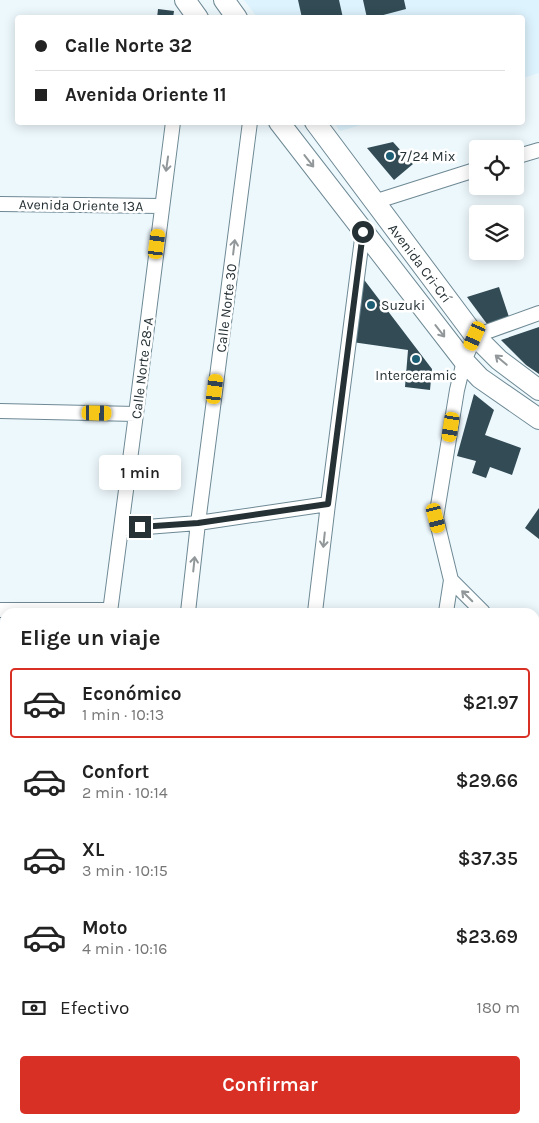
<!DOCTYPE html>
<html lang="es">
<head>
<meta charset="utf-8">
<style>
	body { margin:0; font-family:Karla,sans-serif; background:#f6f6f6; color:#222; height:100vh; display:flex; flex-direction:column; font-size:19px; white-space:nowrap }
	* { box-sizing:border-box; margin:0 }
	p { font-size:16px; color:#767676 }
	.icon { flex:none; width:28px; height:28px; fill:none; stroke:currentColor; stroke-width:2; stroke-linecap:round; stroke-linejoin:round }
	.map { position:relative; flex:1; overflow:hidden }
	.side { position:absolute; left:0px; top:608px; width:540px; height:516px; display:flex; flex-direction:column; background:#fff; border-radius:15px 15px 0 0; box-shadow:0 2px 12px #0003 }
	.side>* { flex:none }
	.top-card { position:absolute; left:15px; top:15px; width:510px; height:110px; border-radius:5px; box-shadow:0 2px 12px #0003; display:grid; align-content:center; height:110px; padding:0 20px; background:#fff }
	.tools { position:absolute; left:469px; top:140px; display:grid; gap:10px }
	.tools a { display:grid; place-items:center; width:55px; height:55px; border-radius:5px; background:#fff; box-shadow:0 2px 12px #0003; font-size:25px }
	.end { position:absolute; width:22px; height:22px; margin:-11px; border:6px solid #263135; background:#fff; box-shadow:0 0 0 2px #fff }
	.from { border-radius:50% }
	.bubble { position:absolute; height:35px; border-radius:5px; background:#fff; box-shadow:0 2px 12px #0003; font-size:16px; font-weight:600; line-height:35px; text-align:center }
	.car { position:absolute; width:15px; height:30px; margin:-15px -8px; border-radius:6px; box-shadow:0 0 4px 1px #0007; background:linear-gradient(#f5c518 24%,#345 0 40%,#f5c518 0 76%,#345 0 86%,#f5c518 0) }
	.top-card b { display:flex; align-items:center; gap:18px; height:48px; font-size:19px }
	.top-card b+b { border-top:1px solid #e0e0e0 }
	.top-card i { width:12px; height:12px; background:#222 }
	ul { padding:0; list-style:none }
	li { display:flex; align-items:center; gap:15px; height:70px; margin:0 10px 8px; padding:0 10px; border:2px solid transparent; border-radius:5px }
	li div { flex:1 }
	li b { display:block; font-size:19px }
	li em { font-style:normal; font-weight:600 }
	li.selected { border-color:#d93025 }
	li>.icon { width:45px; height:45px; stroke-width:1.5 }
	h2 { padding:0 20px; font-size:22px; line-height:60px }
	.pay { display:flex; align-items:center; gap:12px; height:55px; padding:0 20px; font-size:19px }
	.pay p { margin-inline-start:auto }
	.button { display:flex; gap:10px; margin-top:auto; padding:10px 20px }
	.button a { flex:1; height:58px; border-radius:5px; background:#d93025; color:#fff; font-size:20px; font-weight:600; line-height:58px; text-align:center }
	.map>svg:first-child { display:block }
</style>
</head>
<body>
<div class="map">
<svg width="539" height="1123" viewBox="0 0 539 1123">
	<rect width="100%" height="100%" fill="#edf8fd"/>
	<path fill="#ddf3fd" d="M244,0H539V73L523,78L522,18L257,17Z
		M334,123H368L340,131Z"/>
	<path fill="#324b55" d="M298,0H339L343,18H302Z
		M363,0H404L406,9L372,18H367Z
		M158,9L174,11L173,18H157Z
		M393,142L413,164L394,180L367,148Z
		M362,277L432,369L430,390L405,387L408,350L352,342Z
		M499,287L509,317L487,324L467,297Z
		M539,327V374L526,365L501,340Z
		M474,394L494,410L485,435L521,448L512,475L490,467L486,478L472,473L476,461L457,456Z
		M539,508V539L525,528Z
		M539,705V733L535,734V706Z
		M0,758H5V790H0Z
		M0,833H5V882L0,883Z"/>
	<g fill="none" stroke-linecap="round" stroke-linejoin="round">
		<g stroke="#6e8994" stroke-width="16">
			<path id="minor" d="M515,157L539,150
				M374,202L478,169
				M0,204L161,206
				M0,411L136,414
				M121,529L198,523L328,504
				M0,610H110
				M110,612L136,414L173,122
				M188,612L198,523L250,122
				M315,612L328,504L363,231
				M446,612L451,580
				M483,612L451,580L436,518L457,390L464,361L475,336L539,313
				M535,665L539,669
				M535,908H539
				M430,1119L432,1123"/>
		</g>
		<g stroke="#6e8994" stroke-width="20">
			<path id="tertiary" d="M535,748H539
				M0,821L5,820
				M535,1059H539
				M0,1105L5,1104"/>
		</g>
		<g stroke="#6e8994" stroke-width="22">
			<path id="secondary" d="M185,0L198,18
				M224,0L237,18
				M279,122L464,361L480,378L539,419
				M315,122L475,336L499,360L539,390"/>
		</g>
		<use href="#minor" stroke="#fff" stroke-width="14"/>
		<use href="#tertiary" stroke="#fff" stroke-width="18"/>
		<use href="#secondary" stroke="#fff" stroke-width="20"/>
	</g>
	<defs><path id="oneway-shaft" d="M-6 0H5M1.5-3L5.5 0L1.5 3" fill="none" stroke-width="1.6" stroke-linecap="round" stroke-linejoin="round" transform="scale(1.25)"/></defs>
	<g stroke="#92989a">
		<use href="#oneway-shaft" transform="translate(309 161) rotate(52)"/>
		<use href="#oneway-shaft" transform="translate(167 164) rotate(98)"/>
		<use href="#oneway-shaft" transform="translate(234 247) rotate(-83)"/>
		<use href="#oneway-shaft" transform="translate(440 331) rotate(52)"/>
		<use href="#oneway-shaft" transform="translate(501 360) rotate(-140)"/>
		<use href="#oneway-shaft" transform="translate(324 540) rotate(96)"/>
		<use href="#oneway-shaft" transform="translate(194 564) rotate(-84)"/>
		<use href="#oneway-shaft" transform="translate(467 596) rotate(-135)"/>
	</g>
	<g fill="none" stroke-linecap="round" stroke-linejoin="round">
		<path stroke="#263135" stroke-width="6" d="M140,527L198,523L328,504L363,232"/>
	</g>
	<g fill="#1e5e74" stroke="#fff" stroke-width="2">
		<circle cx="390" cy="156" r="5"/>
		<circle cx="371" cy="305" r="5"/>
		<circle cx="416" cy="359" r="5"/>
	</g>
	<g text-anchor="middle" stroke-width="5" stroke-linejoin="round" paint-order="stroke">
		<g font-size="14" fill="#263135" stroke="#fff" text-anchor="start">
			<text x="400" y="161">7/24 Mix</text>
			<text x="381" y="310">Suzuki</text>
			<text x="416" y="380" text-anchor="middle">Interceramic</text>
		</g>
		<g font-size="14" fill="#263135" stroke="#fff">
			<text transform="translate(81 205) rotate(1)" y="5">Avenida Oriente 13A</text>
			<text transform="translate(420 263) rotate(53)" y="5">Avenida Cri-Crí</text>
			<text transform="translate(226 308) rotate(-83)" y="5">Calle Norte 30</text>
			<text transform="translate(142 368) rotate(-83)" y="5">Calle Norte 28-A</text>
		</g>
	</g>
</svg>
<div class="tools">
<a><svg class="icon" aria-label="locate" viewBox="0 0 24 24"><circle cx="12" cy="12" r="6"/><path d="M12 2v4M12 18v4M2 12h4M18 12h4"/></svg></a>
<a><svg class="icon" aria-label="layers" viewBox="0 0 24 24"><path d="M12 4l9 5-9 5-9-5zM3 14l9 5 9-5"/></svg></a>
</div>
<i class="end from" style="left:363px;top:232px"></i>
<i class="end" style="left:140px;top:527px"></i>
<div class="bubble" style="left:99px;top:455px;width:82px">1 min</div>
<i class="car" style="left:157px;top:244px;rotate:7deg"></i>
<i class="car" style="left:475px;top:336px;rotate:204deg"></i>
<i class="car" style="left:215px;top:389px;rotate:7deg"></i>
<i class="car" style="left:97px;top:413px;rotate:91deg"></i>
<i class="car" style="left:451px;top:427px;rotate:189deg"></i>
<i class="car" style="left:436px;top:518px;rotate:166deg"></i>
<div class="top-card">
<b><i class="from"></i>Calle Norte 32</b>
<b><i></i>Avenida Oriente 11</b>
</div>
<section class="side">
<h2>Elige un viaje</h2>
<ul>
<li class="selected"><svg class="icon" aria-label="car" viewBox="0 0 24 24"><path d="M5 17H2v-5l4-1 3-4h7l3 4 3 1v5h-3M9 17h6M6 11h13"/><circle cx="7" cy="17" r="2"/><circle cx="17" cy="17" r="2"/></svg><div><b>Económico</b><p>1 min · 10:13</p></div><em>$21.97</em></li>
<li><svg class="icon" aria-label="car" viewBox="0 0 24 24"><path d="M5 17H2v-5l4-1 3-4h7l3 4 3 1v5h-3M9 17h6M6 11h13"/><circle cx="7" cy="17" r="2"/><circle cx="17" cy="17" r="2"/></svg><div><b>Confort</b><p>2 min · 10:14</p></div><em>$29.66</em></li>
<li><svg class="icon" aria-label="car" viewBox="0 0 24 24"><path d="M5 17H2v-5l4-1 3-4h7l3 4 3 1v5h-3M9 17h6M6 11h13"/><circle cx="7" cy="17" r="2"/><circle cx="17" cy="17" r="2"/></svg><div><b>XL</b><p>3 min · 10:15</p></div><em>$37.35</em></li>
<li><svg class="icon" aria-label="car" viewBox="0 0 24 24"><path d="M5 17H2v-5l4-1 3-4h7l3 4 3 1v5h-3M9 17h6M6 11h13"/><circle cx="7" cy="17" r="2"/><circle cx="17" cy="17" r="2"/></svg><div><b>Moto</b><p>4 min · 10:16</p></div><em>$23.69</em></li>
</ul>
<div class="pay"><svg class="icon" aria-label="cash" viewBox="0 0 24 24"><path d="M3 7h18v10H3z"/><circle cx="12" cy="12" r="2"/></svg>Efectivo<p>180 m</p></div>
<div class="button"><a>Confirmar</a></div>
</section>
</div>
</body>
</html>
